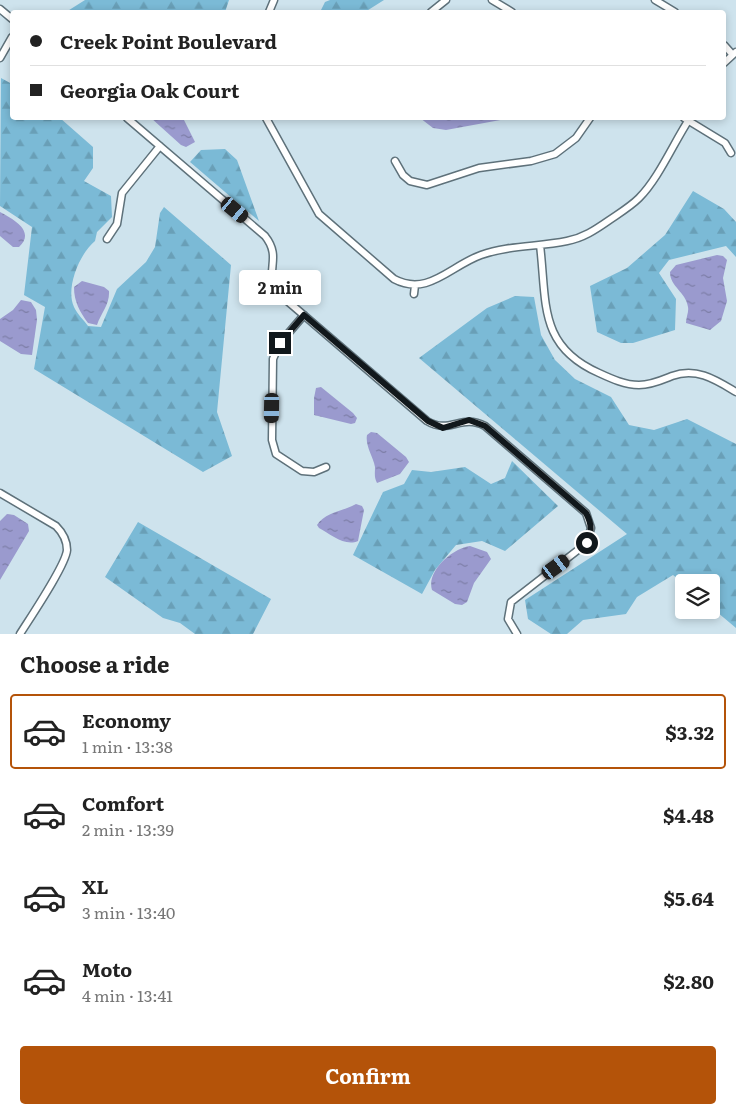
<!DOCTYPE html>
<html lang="en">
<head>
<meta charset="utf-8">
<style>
	body { margin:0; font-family:Literata,serif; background:#f2f2f2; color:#222; height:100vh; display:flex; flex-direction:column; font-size:19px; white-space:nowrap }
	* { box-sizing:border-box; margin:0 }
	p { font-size:16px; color:#767676 }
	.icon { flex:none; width:28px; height:28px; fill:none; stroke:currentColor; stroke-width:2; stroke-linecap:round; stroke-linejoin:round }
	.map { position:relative; height:634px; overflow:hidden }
	.details { display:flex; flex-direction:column; background:#fff; flex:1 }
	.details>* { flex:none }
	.top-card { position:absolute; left:10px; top:10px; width:716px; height:110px; border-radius:5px; box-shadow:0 2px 8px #0003; display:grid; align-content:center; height:110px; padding:0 20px; background:#fff }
	.controls { position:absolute; left:675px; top:574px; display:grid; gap:10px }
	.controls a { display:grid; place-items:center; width:45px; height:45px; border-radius:5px; background:#fff; box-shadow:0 2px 8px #0003; font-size:25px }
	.end { position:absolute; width:22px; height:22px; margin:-11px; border:6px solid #11181c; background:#fff; box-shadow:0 0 0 2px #fff }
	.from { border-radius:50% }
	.bubble { position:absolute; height:35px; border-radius:5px; background:#fff; box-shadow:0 2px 8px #0003; font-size:16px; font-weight:700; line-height:35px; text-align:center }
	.car { position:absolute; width:15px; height:30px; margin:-15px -8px; border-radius:6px; box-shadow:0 0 4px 1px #0007; background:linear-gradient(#222 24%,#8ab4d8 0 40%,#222 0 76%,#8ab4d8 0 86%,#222 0) }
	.top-card b { display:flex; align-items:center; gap:18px; height:48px; font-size:19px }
	.top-card b+b { border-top:1px solid #e0e0e0 }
	.top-card i { width:12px; height:12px; background:#222 }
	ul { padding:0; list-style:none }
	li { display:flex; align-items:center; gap:15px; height:75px; margin:0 10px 8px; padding:0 10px; border:2px solid transparent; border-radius:5px }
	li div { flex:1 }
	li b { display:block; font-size:19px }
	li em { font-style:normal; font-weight:700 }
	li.selected { border-color:#b45309 }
	li>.icon { width:45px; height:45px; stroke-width:1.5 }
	h2 { padding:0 20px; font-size:22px; line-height:60px }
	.action { display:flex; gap:10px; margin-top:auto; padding:10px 20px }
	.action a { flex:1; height:58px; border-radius:5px; background:#b45309; color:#fff; font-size:20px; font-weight:700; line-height:58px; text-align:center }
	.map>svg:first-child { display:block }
</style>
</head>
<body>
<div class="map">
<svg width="736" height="634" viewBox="0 0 736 634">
	<defs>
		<pattern id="forest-firs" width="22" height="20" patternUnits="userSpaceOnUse" patternTransform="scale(1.25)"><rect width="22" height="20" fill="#7bbad6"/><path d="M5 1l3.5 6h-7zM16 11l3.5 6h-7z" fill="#699fb7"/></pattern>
		<pattern id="water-ripples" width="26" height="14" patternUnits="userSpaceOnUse" patternTransform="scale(1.25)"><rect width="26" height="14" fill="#9a9ace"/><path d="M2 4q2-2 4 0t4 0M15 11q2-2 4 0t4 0" fill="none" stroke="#7c7da6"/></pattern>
	</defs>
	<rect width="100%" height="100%" fill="#cee3ed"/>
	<path fill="url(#forest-firs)" d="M85,0H229L225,12H66Z
		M330,0H384L365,12H320L325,2Z
		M1,78L12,84V118H60L93,147V168L84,181L111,196L112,217L97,232L95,241C80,253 65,288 74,307C77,314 84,320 88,326L101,327L117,289L146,262L155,247L160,213L164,207L231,265L217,412L232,456L203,472L34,369L45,307L24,295L32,227L0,206Z
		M225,149L237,160L259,221L190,162L201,150Z
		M693,191L724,209L736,222V257L726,246L669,260L659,273L676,299L675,330L633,343H621L597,332L590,286L627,268L665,235Z
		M515,296L534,297L541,335L555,360L575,379L611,397L629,425L654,430L687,419L736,444V628L711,607V582L684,584L673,575L637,597L626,614L583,620L567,634H551L528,619L525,600L627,534L419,358L487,308Z
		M512,461L558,506L505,551L482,541L456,545L435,570L422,594L353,555L383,492L404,484L412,470L431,472L465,467L491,484L505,478Z
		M138,522L271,599L253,634H195L180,623L163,618L105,577Z"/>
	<path fill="url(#water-ripples)" d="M151,118H183L195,142L186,147L181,145Z
		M420,118H512L446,130L433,128Z
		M0,212C13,219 36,231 19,247H13L0,236Z
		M717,255L723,256L727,260L723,278L727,301L721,321L710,330L686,323C686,317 689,312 688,307C686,292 670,287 670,272L676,265Z
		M82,281L104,287L109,291C110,304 101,313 97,325L88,323C80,312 74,302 74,287Z
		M21,300L31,302L36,310L37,320L32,355L21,354L0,341V319L13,310Z
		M321,387L353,413L357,418L355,423L351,424L314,415V398L316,388Z
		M371,432L377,433L406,457L409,462L400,474L377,483C374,477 375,474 375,467C373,456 365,446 367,435Z
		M356,504L362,506L364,510L358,541C345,547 330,534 319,528L317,525C325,512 344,511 356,504Z
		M7,514L14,515L28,524L29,531L0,580V521Z
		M470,546L487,552L491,559L474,583L467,602L462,605L455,604L432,590C426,571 453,548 470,546Z"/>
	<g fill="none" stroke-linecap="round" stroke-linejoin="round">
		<g stroke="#5e717a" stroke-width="9">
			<path id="minor" d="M492,0L512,12
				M655,0L675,12
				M0,9L12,19
				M269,12L274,0
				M431,12L446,0
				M724,45L732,54
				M0,58L12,37
				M724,63L736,52
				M127,118L265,236C283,259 263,270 278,293L427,421C450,435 461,413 485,426L586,513L591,528L587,543L511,602L508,619L517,634
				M266,118L319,214L394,279C428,297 450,266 481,255C509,245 538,247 567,241C583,238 595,230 608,221C618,214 630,207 639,198C659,178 674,142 690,118
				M684,118L725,143L731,153
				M395,161L403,175L410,181L427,185L479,168L531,161L555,154L576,138L590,118
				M107,239L117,224L122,193L160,146
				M540,245C547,303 538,346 599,373C612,379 625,385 639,385C651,385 662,380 672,376C697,367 716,380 736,392
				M414,294L415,285
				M304,315L280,343L273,359L272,440L276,454L302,471L314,472L326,467
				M0,493L56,526C63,533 67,540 67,550C66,565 30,618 20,634"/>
		</g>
		<use href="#minor" stroke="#fff" stroke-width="6"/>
	</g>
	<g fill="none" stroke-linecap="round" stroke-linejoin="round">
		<path stroke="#11181c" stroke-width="6" d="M280,343L304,315L428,421L443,428L469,420L485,426L586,513C592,524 592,532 587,543"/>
	</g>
</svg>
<div class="controls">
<a><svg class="icon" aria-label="layers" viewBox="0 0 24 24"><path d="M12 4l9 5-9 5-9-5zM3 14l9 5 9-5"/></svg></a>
</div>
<i class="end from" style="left:587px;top:543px"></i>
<i class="end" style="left:280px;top:343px"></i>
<div class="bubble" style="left:239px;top:270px;width:82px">2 min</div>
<i class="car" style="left:235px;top:210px;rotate:130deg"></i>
<i class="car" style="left:272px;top:408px;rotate:181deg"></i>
<i class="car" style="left:556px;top:567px;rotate:54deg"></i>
<div class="top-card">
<b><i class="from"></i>Creek Point Boulevard</b>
<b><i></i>Georgia Oak Court</b>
</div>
</div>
<section class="details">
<h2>Choose a ride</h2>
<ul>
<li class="selected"><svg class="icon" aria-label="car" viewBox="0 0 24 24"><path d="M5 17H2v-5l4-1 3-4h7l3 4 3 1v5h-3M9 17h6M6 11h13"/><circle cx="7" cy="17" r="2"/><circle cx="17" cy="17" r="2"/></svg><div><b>Economy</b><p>1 min · 13:38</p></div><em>$3.32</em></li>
<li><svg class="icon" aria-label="car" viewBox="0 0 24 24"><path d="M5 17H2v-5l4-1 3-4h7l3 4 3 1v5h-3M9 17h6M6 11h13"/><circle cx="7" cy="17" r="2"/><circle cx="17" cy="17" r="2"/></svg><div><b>Comfort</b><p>2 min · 13:39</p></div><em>$4.48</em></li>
<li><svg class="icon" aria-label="car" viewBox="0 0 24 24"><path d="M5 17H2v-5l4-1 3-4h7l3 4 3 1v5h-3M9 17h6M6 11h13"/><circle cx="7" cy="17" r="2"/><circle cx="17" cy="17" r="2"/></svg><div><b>XL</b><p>3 min · 13:40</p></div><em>$5.64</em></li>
<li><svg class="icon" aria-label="car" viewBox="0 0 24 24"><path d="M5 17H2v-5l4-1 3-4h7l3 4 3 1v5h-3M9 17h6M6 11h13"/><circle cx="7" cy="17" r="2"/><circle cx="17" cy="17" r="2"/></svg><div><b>Moto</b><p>4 min · 13:41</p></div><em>$2.80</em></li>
</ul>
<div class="action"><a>Confirm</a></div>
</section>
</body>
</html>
